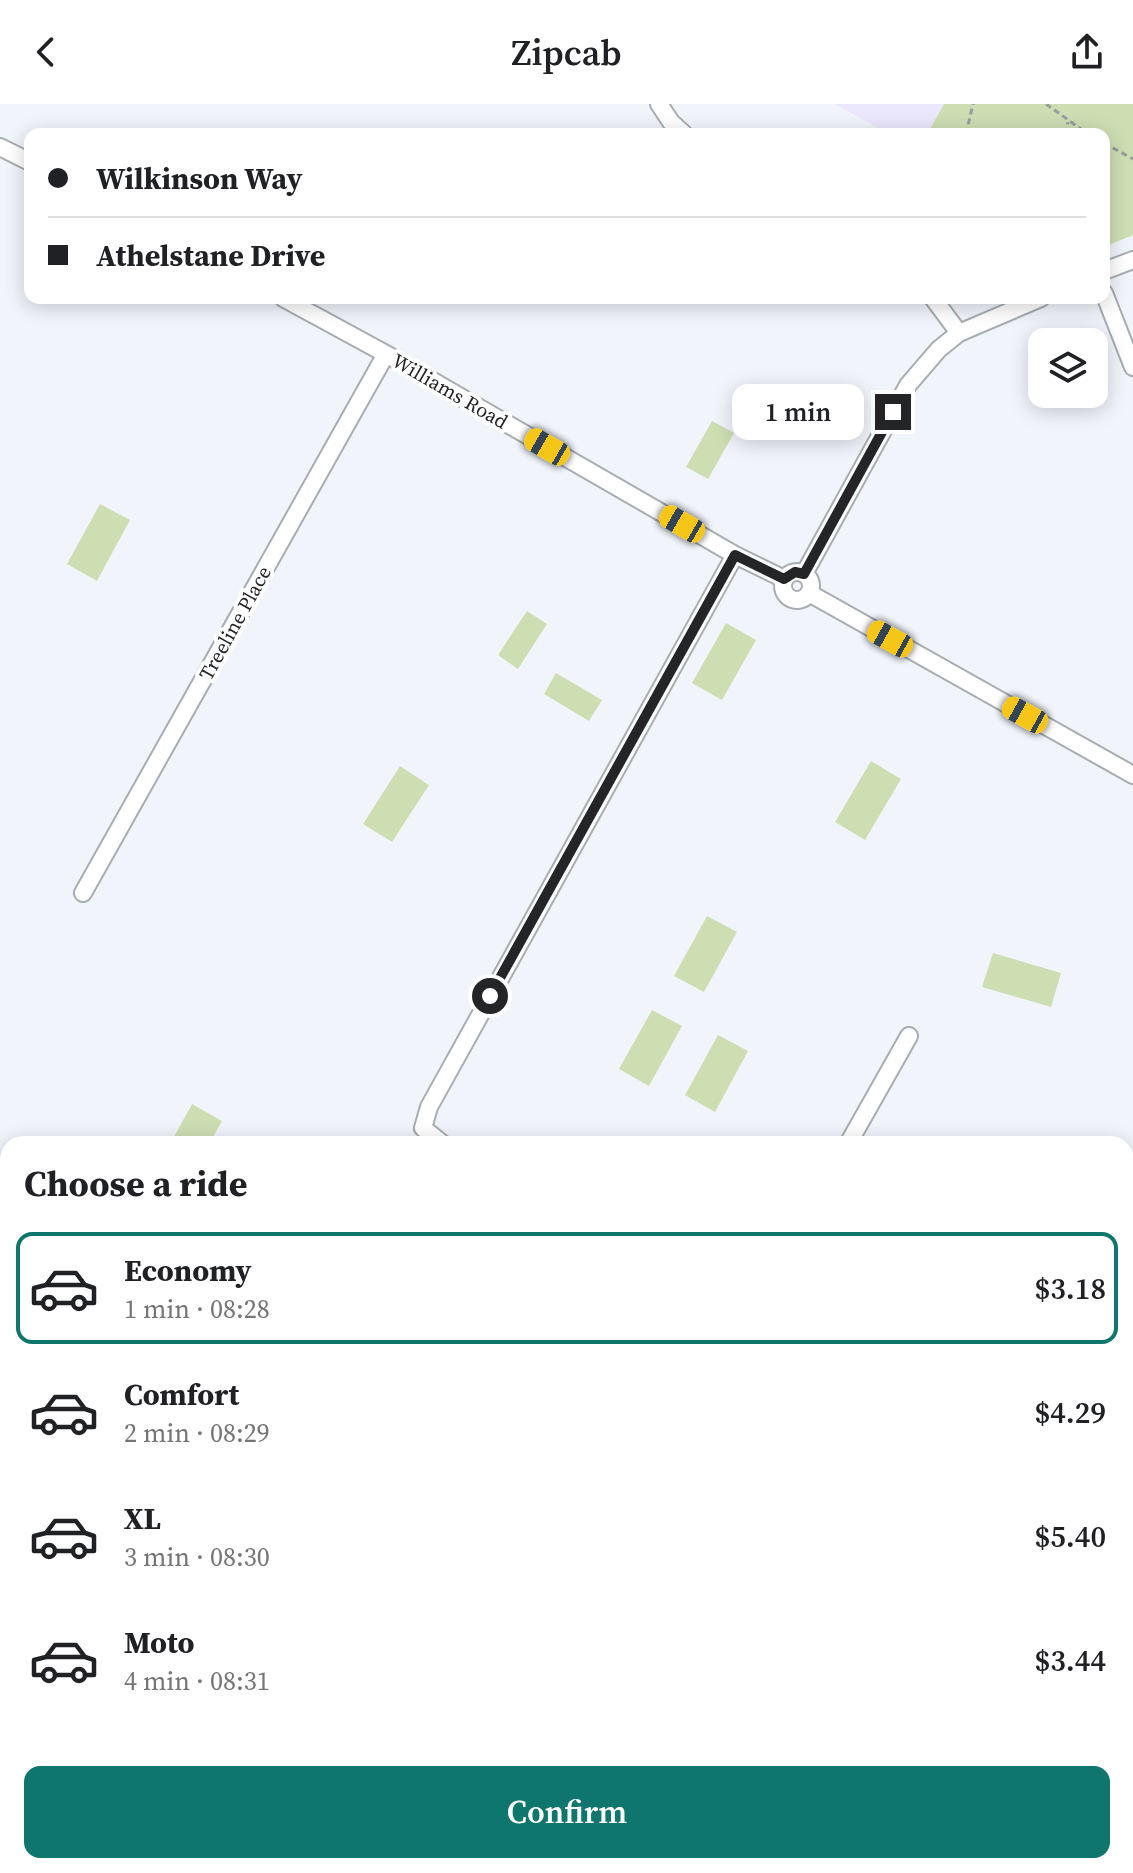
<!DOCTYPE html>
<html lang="en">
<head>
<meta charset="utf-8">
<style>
	body { margin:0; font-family:"Source Serif 4",serif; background:#f2f2f2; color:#202124; height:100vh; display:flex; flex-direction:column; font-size:30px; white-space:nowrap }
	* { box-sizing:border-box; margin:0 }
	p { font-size:26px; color:#757577 }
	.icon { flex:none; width:44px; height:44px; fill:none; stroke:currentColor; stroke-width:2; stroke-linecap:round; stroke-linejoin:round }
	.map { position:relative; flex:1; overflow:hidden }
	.side { position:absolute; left:0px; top:1032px; width:1134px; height:738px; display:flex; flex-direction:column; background:#fff; border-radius:24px 24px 0 0; box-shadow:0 4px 20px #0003 }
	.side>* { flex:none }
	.hud { position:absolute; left:24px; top:24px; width:1086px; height:176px; border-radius:16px; box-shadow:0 4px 20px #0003; display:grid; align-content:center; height:176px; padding:0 24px; background:#fff }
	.controls { position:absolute; left:1028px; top:224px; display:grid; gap:16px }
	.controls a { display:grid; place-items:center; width:80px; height:80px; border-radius:16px; background:#fff; box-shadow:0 4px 20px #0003; font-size:40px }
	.end { position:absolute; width:36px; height:36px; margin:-18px; border:10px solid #242527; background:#fff; box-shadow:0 0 0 4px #fff }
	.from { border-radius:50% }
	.bubble { position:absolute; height:56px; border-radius:16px; background:#fff; box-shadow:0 4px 20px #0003; font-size:26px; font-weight:600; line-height:56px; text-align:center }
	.car { position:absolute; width:24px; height:48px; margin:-24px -12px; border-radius:10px; box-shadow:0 0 6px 2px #0007; background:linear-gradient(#f5c518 24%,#345 0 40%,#f5c518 0 76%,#345 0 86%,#f5c518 0) }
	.hud b { display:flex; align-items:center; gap:28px; height:76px; font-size:30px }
	.hud b+b { border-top:2px solid #e0e0e0 }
	.hud i { width:20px; height:20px; background:#202124 }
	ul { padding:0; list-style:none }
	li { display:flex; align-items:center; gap:24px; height:112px; margin:0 16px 12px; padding:0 8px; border:4px solid transparent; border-radius:16px }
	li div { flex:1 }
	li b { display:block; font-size:30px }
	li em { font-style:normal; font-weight:600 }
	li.active { border-color:#0f766e }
	li>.icon { width:72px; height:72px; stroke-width:1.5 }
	h2 { padding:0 24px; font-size:36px; line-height:96px }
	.button { display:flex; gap:16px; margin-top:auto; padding:16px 24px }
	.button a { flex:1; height:92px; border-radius:16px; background:#0f766e; color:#fff; font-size:32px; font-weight:600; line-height:92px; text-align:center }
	header { display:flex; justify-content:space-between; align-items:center; height:104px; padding:0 24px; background:#fff; font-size:36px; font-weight:600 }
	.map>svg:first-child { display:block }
</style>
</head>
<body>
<header><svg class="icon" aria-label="back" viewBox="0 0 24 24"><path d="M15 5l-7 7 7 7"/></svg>Zipcab<svg class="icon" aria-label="share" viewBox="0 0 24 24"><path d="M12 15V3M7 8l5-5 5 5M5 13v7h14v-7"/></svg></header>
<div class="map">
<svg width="1133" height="1769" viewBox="0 0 1133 1769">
	<rect width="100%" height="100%" fill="#f1f5fb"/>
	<path fill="#ebe8fe" d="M835,0H944L927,30H889Z"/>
	<path fill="#cddeb3" d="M944,0H1133V131L1104,143V30H927Z
		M712,317L734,329L708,375L686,363Z
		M100,400L130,416L97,477L67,460Z
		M527,507L547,520L518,565L498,551Z
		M726,519L756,536L722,596L692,579Z
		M556,569L602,596L589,617L544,590Z
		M871,657L901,675L865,736L835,718Z
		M400,662L429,681L392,738L363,720Z
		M707,812L737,828L704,888L674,872Z
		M993,849L1061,869L1051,903L982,883Z
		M652,906L682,922L649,982L619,965Z
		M718,931L748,947L715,1008L685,991Z
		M192,1000L222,1017L209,1040H170Z"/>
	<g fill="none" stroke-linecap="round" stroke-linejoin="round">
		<g stroke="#a8adb2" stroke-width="20">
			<path id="minor" d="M659,0L671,18L684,30
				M0,43L30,58
				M1104,167L1133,156
				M1104,189L1133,263
				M283,194L386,250L735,451L784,475
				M933,194L959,229
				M783 482a14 14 0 1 1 28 0a14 14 0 1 1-28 0Z
				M804,470L908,281L939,245L959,229L1041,194
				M809,489L1133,671
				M83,789L386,250
				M443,1040L423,1024L429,1003L735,451
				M848,1040L909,932
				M1126,1304L1133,1292
				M1126,1612L1133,1619
				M850,1769L854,1762"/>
		</g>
		<g stroke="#a8adb2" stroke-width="22">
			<path id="tertiary" d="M0,1560L8,1565
				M374,1762L387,1769"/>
		</g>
		<path stroke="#999ca0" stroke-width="3" stroke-dasharray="6 4" stroke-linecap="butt" d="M1046,0L1088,30
			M966,30L973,0
			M1065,30L1068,18
			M1104,39L1133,55
			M879,1769L883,1762"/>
		<use href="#minor" stroke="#fff" stroke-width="16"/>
		<use href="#tertiary" stroke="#fff" stroke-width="18"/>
	</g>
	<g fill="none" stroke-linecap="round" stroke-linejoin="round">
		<path stroke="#242527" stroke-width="10" d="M490,892L735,451L784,475L795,468L804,470L893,308"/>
	</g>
	<g text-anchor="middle" stroke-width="8" stroke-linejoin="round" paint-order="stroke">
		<g font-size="20" fill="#242527" stroke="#fff">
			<text transform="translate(450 287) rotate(30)" y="7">Williams Road</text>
			<text transform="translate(235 519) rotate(-61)" y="7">Treeline Place</text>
		</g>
	</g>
</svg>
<div class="controls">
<a><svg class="icon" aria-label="layers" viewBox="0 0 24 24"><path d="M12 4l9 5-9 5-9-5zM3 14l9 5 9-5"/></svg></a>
</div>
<i class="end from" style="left:490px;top:892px"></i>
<i class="end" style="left:893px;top:308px"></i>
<div class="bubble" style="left:732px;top:280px;width:132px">1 min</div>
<i class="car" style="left:547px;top:343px;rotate:300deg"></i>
<i class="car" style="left:682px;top:420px;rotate:300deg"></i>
<i class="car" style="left:890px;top:535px;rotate:299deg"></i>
<i class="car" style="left:1025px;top:611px;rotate:299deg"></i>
<div class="hud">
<b><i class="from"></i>Wilkinson Way</b>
<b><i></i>Athelstane Drive</b>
</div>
<section class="side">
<h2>Choose a ride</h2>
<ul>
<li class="active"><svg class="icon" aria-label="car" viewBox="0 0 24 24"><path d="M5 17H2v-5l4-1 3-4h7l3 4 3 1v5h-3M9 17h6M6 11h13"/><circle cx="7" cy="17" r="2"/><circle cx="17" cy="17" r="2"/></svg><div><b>Economy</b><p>1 min · 08:28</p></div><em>$3.18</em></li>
<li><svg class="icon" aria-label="car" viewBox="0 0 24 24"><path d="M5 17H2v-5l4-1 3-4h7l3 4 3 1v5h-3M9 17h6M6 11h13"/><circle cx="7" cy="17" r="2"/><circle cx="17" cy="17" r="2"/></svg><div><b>Comfort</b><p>2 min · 08:29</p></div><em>$4.29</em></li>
<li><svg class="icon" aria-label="car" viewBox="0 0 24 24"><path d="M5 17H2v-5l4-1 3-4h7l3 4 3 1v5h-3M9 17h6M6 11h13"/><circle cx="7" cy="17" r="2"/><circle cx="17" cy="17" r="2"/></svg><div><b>XL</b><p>3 min · 08:30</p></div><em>$5.40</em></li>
<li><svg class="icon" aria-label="car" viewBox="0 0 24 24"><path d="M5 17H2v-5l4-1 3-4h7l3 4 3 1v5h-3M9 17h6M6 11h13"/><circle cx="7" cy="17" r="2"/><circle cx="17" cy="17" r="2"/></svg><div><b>Moto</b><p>4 min · 08:31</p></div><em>$3.44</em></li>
</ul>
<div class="button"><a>Confirm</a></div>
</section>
</div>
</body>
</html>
